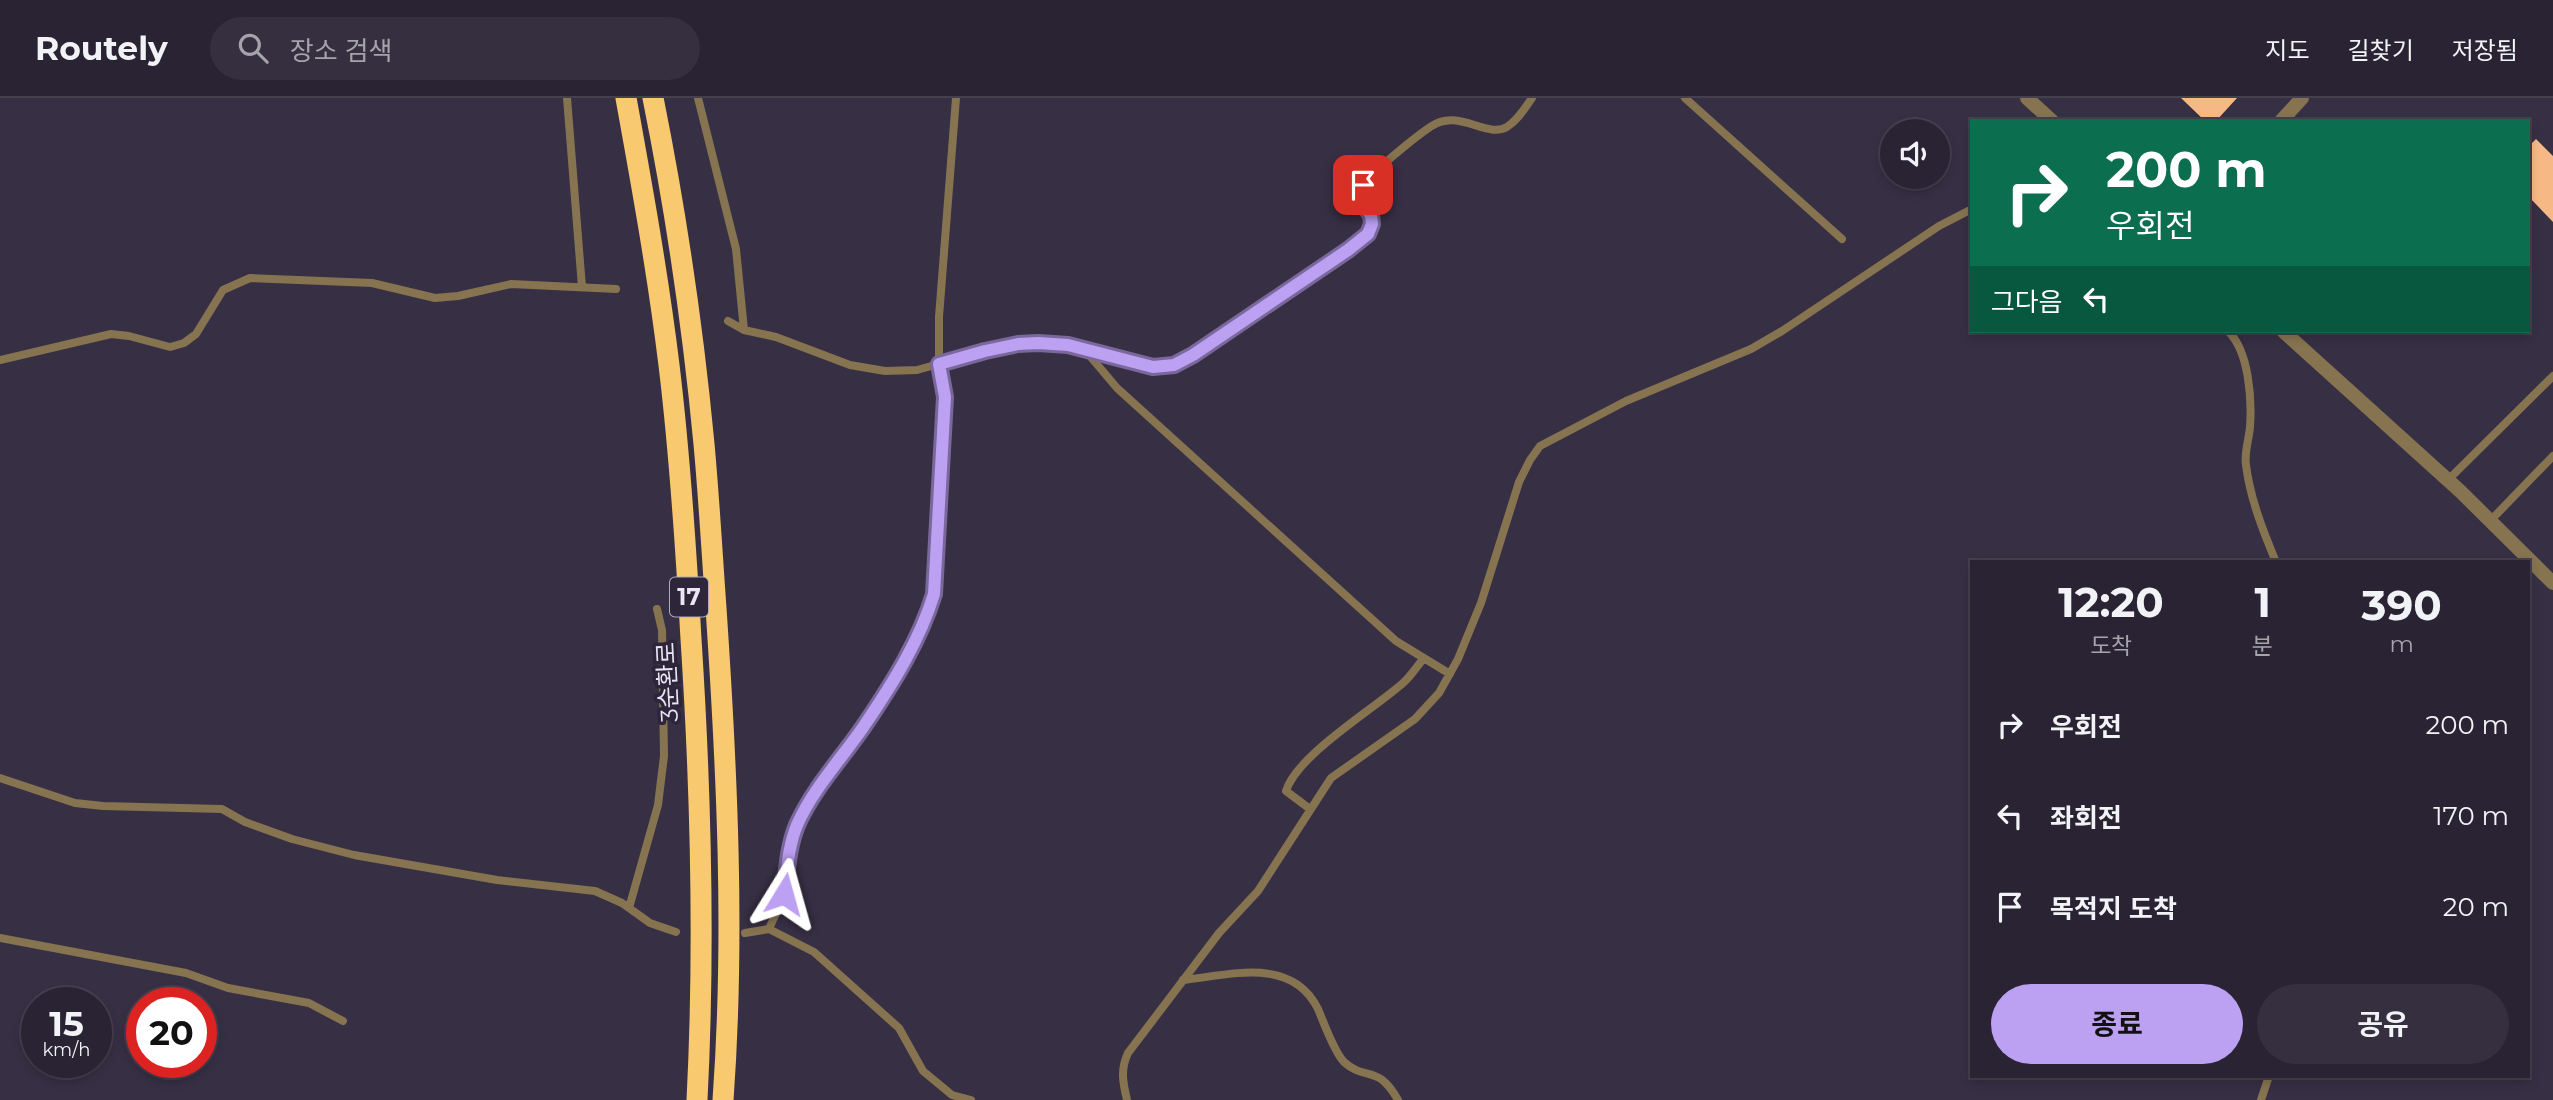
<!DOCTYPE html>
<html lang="ko">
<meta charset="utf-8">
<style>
:root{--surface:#292333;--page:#352f3f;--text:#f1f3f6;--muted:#a5a4ac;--line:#45404e;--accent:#bca0f2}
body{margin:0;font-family:Montserrat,"Noto Sans KR",sans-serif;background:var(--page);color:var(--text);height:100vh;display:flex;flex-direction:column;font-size:26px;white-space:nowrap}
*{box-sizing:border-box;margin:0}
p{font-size:23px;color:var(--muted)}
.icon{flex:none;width:38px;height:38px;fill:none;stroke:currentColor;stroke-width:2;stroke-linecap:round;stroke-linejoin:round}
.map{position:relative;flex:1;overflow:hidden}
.sheet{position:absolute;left:1970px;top:462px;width:560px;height:518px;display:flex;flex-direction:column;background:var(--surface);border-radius:0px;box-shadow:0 4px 10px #0003,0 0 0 2px var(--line)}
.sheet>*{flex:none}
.guide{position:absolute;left:1970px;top:21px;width:560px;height:214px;border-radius:0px;box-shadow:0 4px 10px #0003,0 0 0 2px var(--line);background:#0b6e4f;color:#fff;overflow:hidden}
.tools{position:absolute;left:1880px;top:21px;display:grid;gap:14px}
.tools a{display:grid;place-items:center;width:70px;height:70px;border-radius:50%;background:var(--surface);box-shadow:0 4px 10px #0003,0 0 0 2px var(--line);font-size:35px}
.speed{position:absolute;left:21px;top:889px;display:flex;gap:14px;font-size:35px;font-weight:700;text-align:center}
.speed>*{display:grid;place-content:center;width:91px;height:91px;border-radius:50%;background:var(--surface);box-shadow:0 4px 10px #0003,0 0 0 2px var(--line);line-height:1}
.speed small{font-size:18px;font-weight:400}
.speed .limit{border:10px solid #d22;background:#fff;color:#111}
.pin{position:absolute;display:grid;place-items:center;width:60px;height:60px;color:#fff;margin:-30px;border-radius:14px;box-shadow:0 4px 10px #0006}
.me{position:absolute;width:77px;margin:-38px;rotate:8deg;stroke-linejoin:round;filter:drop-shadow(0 0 5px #0008)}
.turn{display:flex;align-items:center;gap:24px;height:147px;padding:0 21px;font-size:32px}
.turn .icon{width:91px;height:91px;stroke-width:2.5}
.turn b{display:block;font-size:49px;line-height:60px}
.then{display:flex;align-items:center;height:66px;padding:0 21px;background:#0003;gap:14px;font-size:26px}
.eta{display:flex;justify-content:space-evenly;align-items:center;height:119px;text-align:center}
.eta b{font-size:42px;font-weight:700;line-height:49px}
.action{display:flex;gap:14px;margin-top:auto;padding:14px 21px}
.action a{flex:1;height:80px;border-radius:42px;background:var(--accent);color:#111;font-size:28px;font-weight:700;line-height:80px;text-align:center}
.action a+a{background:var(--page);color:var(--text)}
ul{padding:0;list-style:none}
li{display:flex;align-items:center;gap:21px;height:91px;padding:0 21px}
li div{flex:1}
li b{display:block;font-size:26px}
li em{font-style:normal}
header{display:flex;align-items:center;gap:42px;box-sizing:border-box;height:98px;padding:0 35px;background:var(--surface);border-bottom:2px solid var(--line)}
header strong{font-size:33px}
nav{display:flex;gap:38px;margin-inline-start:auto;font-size:24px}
.search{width:490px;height:63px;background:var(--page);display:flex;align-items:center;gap:18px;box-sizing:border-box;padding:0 24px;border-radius:38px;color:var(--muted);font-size:26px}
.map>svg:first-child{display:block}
</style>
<header>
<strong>Routely</strong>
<div class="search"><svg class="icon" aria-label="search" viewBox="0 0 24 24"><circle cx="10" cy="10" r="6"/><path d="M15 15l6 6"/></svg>장소 검색</div>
<nav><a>지도</a><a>길찾기</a><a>저장됨</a></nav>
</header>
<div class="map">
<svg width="2553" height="1002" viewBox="0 0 2553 1002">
<rect width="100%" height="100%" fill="#372f44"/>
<path fill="#f6b986" d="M2181,0H2237L2216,23H2205Z
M2536,41L2553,58V124L2529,99V48Z"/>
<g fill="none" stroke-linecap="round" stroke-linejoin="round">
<path stroke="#867350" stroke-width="8" d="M567,0L582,189
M698,0L736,151L744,232L776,239L850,267L885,273L917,272L985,253L1018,246L1038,245L1068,247L1153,269L1174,267L1193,257L1348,152C1398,112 1351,118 1362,90C1367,77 1417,38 1430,29C1459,9 1485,41 1507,29C1518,22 1525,10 1532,0
M1685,0L1842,141
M728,223L744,232
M2228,233C2249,253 2252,301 2250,329C2249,341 2244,355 2246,367C2250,400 2263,433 2276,464
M1084,251L1117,290L1396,543L1450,576
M0,262L111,236L129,238L170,249L184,245L196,236L223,192L250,180L372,185L435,200L458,198L511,186L616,191
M2448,382L2553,278
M2490,423L2553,358
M0,680L75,705L103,708L222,711L245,724L292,741L354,757L497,782L595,793L622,805L650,825L676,834
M1310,711L1286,693C1297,657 1374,611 1403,585C1411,578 1417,568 1424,560
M629,810L658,707L664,658L662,532L657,511
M769,831C774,819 780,808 784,796C790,773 788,749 797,727C814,689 844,658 866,624C893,585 920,542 935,496L945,299L939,266V219L956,0
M745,835L769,831L814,854L899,930L923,973L952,997L971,1002
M0,840L186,875L228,890L309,905L343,923
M1183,882C1230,877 1292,858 1318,911C1324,925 1334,954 1344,964C1366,984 1377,965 1398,1002
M1127,1002C1123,985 1120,972 1128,955L1219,835L1258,793L1331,680L1415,621L1439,595L1458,561L1481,505L1519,384L1530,362L1540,348L1626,303L1751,251L1782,233L1939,128L1972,111
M2261,1002L2269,978"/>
<path stroke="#867350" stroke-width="14" d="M2027,0L2052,23
M2281,23L2302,0
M2283,233L2460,393L2553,485"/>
<path stroke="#f8c96e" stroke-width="21" d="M626,0C642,88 658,177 669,267C680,358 686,450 691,541C701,695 705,848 697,1002
M653,0C676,114 693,230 704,346C709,400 712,455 716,510C727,673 735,838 723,1002"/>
</g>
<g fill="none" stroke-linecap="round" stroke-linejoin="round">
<g stroke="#7a689d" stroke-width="18">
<path id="route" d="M784,796C787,773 788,749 797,727C814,689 844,658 866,625C893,585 920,542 934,496L945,299L939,266L985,253L1018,246L1038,245L1068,247L1153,269L1174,267L1193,257L1348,152L1368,136L1372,126L1371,117L1363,107L1360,99L1363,87"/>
</g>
<use href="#route" stroke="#bca0f2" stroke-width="12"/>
</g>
<g text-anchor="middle" stroke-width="7" stroke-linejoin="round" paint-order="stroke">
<rect fill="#2d253a" stroke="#b1abbc" stroke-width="2" x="670" y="479.5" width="38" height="39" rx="5"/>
<g font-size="23" font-weight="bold" fill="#eae5f3">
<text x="689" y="507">17</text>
</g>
<g font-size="24" fill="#eae5f3" stroke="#2d253a">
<text transform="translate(668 584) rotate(-93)" y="8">3순환로</text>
</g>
</g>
</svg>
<div class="tools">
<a><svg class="icon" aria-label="sound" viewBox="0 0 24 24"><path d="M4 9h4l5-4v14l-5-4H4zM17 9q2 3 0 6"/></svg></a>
</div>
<div class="speed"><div>15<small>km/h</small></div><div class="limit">20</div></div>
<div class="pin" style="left:1363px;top:87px;background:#d93025"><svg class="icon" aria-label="arrive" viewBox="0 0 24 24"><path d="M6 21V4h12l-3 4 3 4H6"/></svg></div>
<svg class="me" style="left:784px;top:796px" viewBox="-20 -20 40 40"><path d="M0-17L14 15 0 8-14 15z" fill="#bca0f2" stroke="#fff" stroke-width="4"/></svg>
<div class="guide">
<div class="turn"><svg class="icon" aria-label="right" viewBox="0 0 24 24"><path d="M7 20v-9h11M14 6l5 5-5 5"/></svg><div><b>200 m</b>우회전</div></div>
<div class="then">그다음<svg class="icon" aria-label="left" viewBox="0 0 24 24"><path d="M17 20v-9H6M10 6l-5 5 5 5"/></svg></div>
</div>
<section class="sheet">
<div class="eta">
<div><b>12:20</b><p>도착</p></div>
<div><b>1</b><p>분</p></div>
<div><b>390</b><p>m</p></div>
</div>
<ul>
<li><svg class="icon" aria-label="right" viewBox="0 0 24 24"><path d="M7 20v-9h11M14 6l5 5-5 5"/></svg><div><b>우회전</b></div><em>200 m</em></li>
<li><svg class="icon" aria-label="left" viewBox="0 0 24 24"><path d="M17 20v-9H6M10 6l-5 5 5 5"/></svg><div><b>좌회전</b></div><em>170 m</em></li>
<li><svg class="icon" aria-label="arrive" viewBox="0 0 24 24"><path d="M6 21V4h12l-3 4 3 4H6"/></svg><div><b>목적지 도착</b></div><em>20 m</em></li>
</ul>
<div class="action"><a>종료</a><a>공유</a></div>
</section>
</div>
